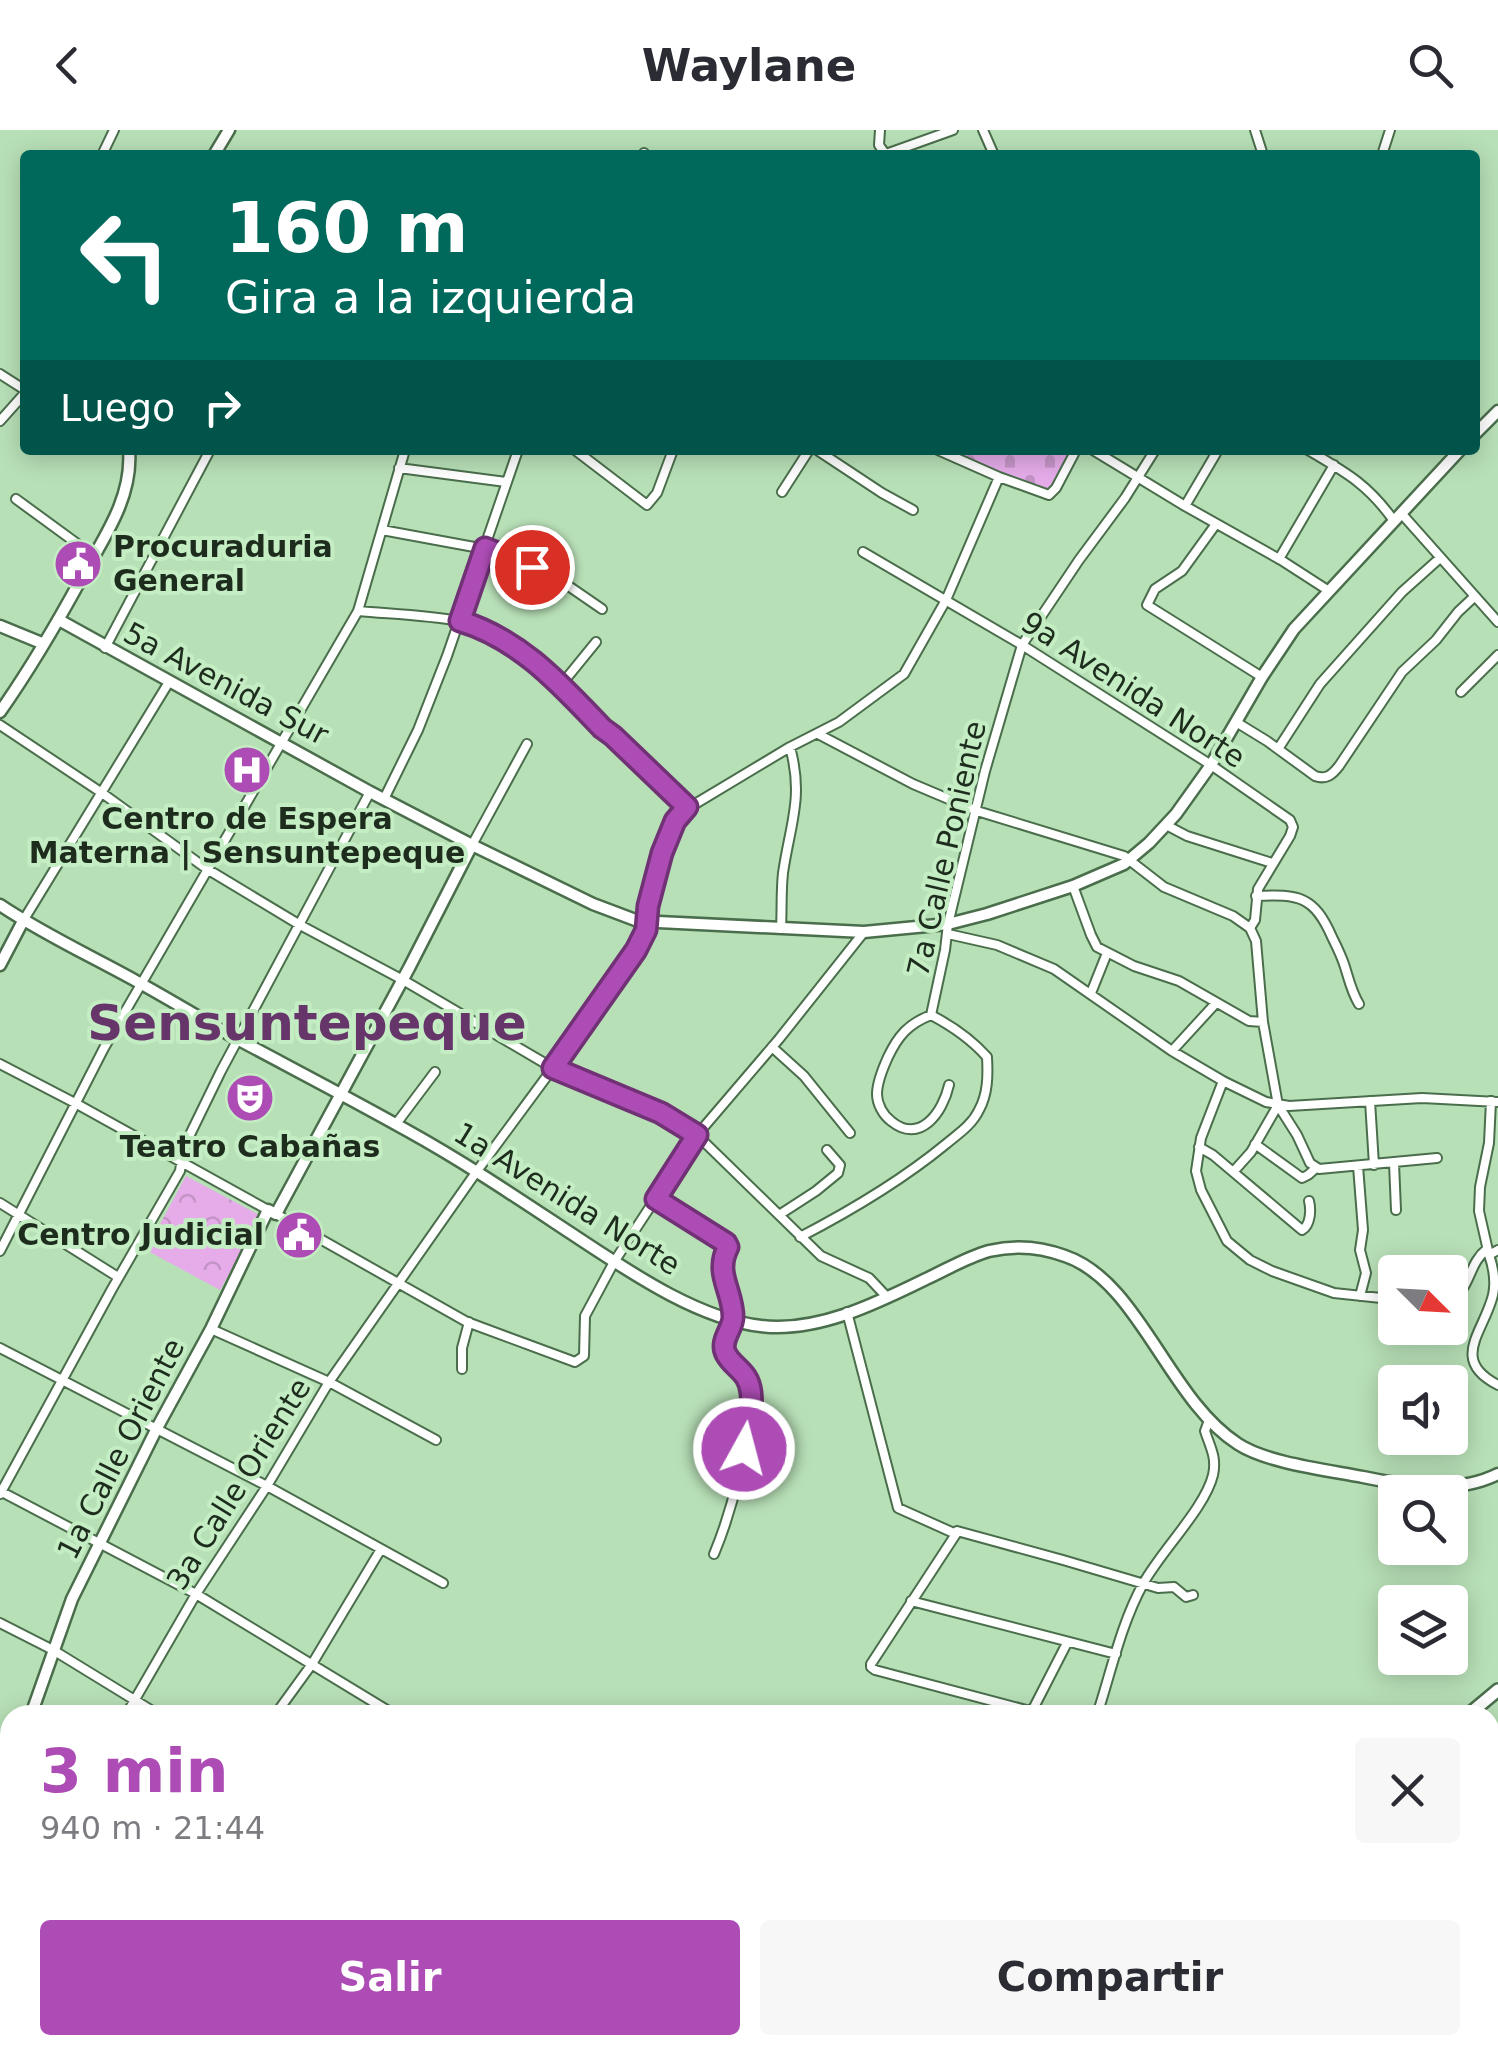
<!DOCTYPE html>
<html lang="es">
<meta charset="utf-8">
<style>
:root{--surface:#fff;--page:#f7f7f7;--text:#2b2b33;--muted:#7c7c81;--accent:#ac4cb4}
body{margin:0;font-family:"DejaVu Sans",sans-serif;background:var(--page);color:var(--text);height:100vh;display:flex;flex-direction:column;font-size:38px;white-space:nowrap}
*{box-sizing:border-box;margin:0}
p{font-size:32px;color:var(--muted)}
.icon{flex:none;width:55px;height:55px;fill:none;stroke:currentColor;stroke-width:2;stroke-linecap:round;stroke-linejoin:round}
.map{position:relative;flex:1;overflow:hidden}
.panel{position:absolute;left:0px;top:1575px;width:1500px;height:350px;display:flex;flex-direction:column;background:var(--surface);border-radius:30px 30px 0 0;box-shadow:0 5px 25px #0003}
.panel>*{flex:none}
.top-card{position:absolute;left:20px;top:20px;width:1460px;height:305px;border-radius:10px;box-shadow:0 5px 25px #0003;background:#00695c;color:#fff;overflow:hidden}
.needle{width:65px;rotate:114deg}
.controls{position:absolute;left:1378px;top:1125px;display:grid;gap:20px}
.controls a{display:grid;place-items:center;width:90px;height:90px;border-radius:10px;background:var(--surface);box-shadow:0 5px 25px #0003;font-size:50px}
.pin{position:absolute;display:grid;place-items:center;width:85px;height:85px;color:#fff;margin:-42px;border:5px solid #fff;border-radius:50%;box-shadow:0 2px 10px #0007}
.me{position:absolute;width:110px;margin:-55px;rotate:7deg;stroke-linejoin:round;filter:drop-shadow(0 0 8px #0008)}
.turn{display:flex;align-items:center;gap:35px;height:210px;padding:0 40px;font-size:45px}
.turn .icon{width:130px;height:130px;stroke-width:2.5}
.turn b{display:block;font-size:70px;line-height:85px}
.then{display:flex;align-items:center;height:95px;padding:0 40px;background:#0003;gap:20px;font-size:38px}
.round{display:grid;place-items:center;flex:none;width:105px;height:105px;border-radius:10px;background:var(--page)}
.overview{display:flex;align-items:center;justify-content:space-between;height:170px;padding:0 40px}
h1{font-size:60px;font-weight:700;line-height:75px;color:var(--accent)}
.action{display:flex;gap:20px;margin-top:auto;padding:20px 40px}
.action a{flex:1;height:115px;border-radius:10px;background:var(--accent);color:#fff;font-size:40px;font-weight:700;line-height:115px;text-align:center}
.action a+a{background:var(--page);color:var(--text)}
header{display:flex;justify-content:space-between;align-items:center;height:130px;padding:0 40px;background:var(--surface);font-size:45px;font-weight:700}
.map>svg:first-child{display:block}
</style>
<header><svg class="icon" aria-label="back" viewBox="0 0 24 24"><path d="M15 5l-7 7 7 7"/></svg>Waylane<svg class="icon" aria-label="search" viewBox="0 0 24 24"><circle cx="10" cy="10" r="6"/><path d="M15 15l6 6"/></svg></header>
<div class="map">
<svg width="1498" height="1925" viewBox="0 0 1498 1925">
<defs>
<pattern id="forest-crowns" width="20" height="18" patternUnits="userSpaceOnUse" patternTransform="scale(2.5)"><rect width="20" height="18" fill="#e5ace9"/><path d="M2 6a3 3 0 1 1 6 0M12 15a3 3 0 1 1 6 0" fill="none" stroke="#c494c7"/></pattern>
<pattern id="cemetery-stones" width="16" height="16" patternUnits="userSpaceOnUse" patternTransform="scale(2.5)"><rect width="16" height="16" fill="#e5ace9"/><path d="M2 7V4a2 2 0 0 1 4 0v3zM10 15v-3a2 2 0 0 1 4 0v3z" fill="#c494c7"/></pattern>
</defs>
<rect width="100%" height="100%" fill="#b8e0b7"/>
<path fill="url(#forest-crowns)" d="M186,1046L261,1086L220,1160L146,1120Z"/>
<path fill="url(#cemetery-stones)" d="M941,320H1076L1049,365Z"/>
<path fill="#e5ace9" d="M0,1821L10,1823V1904L0,1901Z"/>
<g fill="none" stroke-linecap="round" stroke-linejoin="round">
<path stroke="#7fa0e5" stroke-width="2.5" d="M758,1585L760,1576
M877,1915L883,1925
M1416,1925L1418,1915"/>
<g stroke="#4a6e4b" stroke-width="12">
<path id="street" d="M880,0L879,15L886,25
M983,0L994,25
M1255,0L1263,25
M886,24L953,0
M102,25L114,0
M644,25V23
M1382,25L1390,0
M0,244L25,260
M0,291L25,263
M575,320L647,375L657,363L673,320
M817,320L882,363L913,380
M938,320L999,347L1049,365L1056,358L1076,320
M1093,320L1185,376L1281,430L1329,461
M1308,320C1345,342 1368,354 1394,391
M399,338L506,352
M782,362L809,320
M16,369L94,426
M1185,376L1218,320
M1401,383L1498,492
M1216,394L1182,441L1155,459L1147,475L1262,547
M382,400L485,419L554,446L602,479
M863,422L1022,515L1211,635L1290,690L1293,697L1290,706L1258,759L1255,790L1250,798L1256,811L1263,892L1278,975L1297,1005L1310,1033L1319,1039L1437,1028
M1279,429L1334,335
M358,481C391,484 426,485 459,491C516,502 564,558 602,598L613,606L687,677
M105,518L210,320
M561,555L596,512
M1461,562L1498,525
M1236,592L1267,611L1315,646C1326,650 1332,645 1339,636L1402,542L1436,510L1458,482L1474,467
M0,595L102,663L207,739L300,795L403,850L553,938L661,983L697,1005L821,1126L869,1148L887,1167
M818,604L913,654L977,681L1124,726L1164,757L1233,786L1250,798
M1278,619L1320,554L1402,462L1440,428
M384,669L418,600L447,526L518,320
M1166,695L1187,706L1272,733
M472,715L527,614
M1073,756L1091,805L1097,817L1134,836L1179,851L1249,891L1263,892
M1256,766C1299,764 1314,766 1332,807C1337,817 1342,827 1345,837C1349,850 1352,863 1359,874
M23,791L169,552
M781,799C782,780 781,761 783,743C790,694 804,668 790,617
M948,804L997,815L1054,839L1172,921L1223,951L1266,972L1289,976L1422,968L1498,972
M1091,863L1107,823
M931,885C908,894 898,906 888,927C883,938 877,952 877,964C877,974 883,985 891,991C920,1015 943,982 949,955
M772,917L804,946L850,1003
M1172,921L1216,873
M0,934L75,973L268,1080
M1223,951L1201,1008L1196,1041L1201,1060L1227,1111L1250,1130L1272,1141L1334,1163L1381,1168L1395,1173
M1370,971L1374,1035
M396,994L435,942
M1255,1014L1302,1048L1308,1045L1316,1038
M1199,1017L1213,1025L1302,1100C1311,1095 1311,1079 1309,1071
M1394,1033L1396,1080
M1358,1036L1363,1100L1360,1120L1366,1143L1360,1166
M1234,1041L1251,1022L1278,975
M655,1069L726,1113L728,1117C713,1146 736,1161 734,1189C732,1200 725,1209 724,1221C733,1235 746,1242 750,1260C752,1270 749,1281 748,1292C742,1337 732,1381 714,1424
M0,1073L118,1147
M276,1084L467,1192L575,1232L584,1226L585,1186L614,1132L697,1005L779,909L864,802
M779,1085L816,1061L838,1043L840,1035L827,1020
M800,1107C852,1080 901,1051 946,1014C958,1004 972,995 979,980C988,964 988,945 987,927C971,909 952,896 931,885L945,820L948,794L985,641L1022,515L1079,430L1125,368L1155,320
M1498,1120L1489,1125C1494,1139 1496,1151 1493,1165C1484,1202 1449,1230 1498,1255
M0,1121L104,918L358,481L405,320
M1489,1125L1479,1081L1480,1057L1489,1013L1491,971
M1450,1172C1472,1156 1468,1134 1487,1119
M847,1182L898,1378L956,1404L957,1401L1063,1430L1158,1458L1174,1457L1186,1467L1193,1465
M211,1199L329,1252L436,1310
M0,1218L267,1356L443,1453
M462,1239V1218L469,1192
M0,1361L196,1464L395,1585
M0,1364L112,1159L180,1041L183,1019L221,941L370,662
M956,1404L871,1534V1537L875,1540L1045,1585
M911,1471L1116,1524
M0,1493L53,1520L159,1585
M126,1585L196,1464L267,1356L329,1252L477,1041L595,881L637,820L646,800L648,776L654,750L671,699L680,683L790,617L839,592L904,544L946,470L999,347
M275,1585L312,1534L381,1419
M1030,1585L1067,1513
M1097,1585C1111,1542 1121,1494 1143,1454C1161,1421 1205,1378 1213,1345C1217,1327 1210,1317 1205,1301L1209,1290
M0,1623L10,1627
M0,1816L10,1818
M0,1913L32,1925
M338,1915L350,1925
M76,1925L78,1915
M169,1925L171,1915
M1015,1925L1017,1915"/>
</g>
<g stroke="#4a6e4b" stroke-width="15">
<path id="secondary" d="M214,25L229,0
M1475,304L1498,281
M59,490L370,662L472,715L593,774L638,791L864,802L948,794L987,784L1073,756L1124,734L1149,713L1176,684L1211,635L1262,547L1294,499L1460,320
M0,496L44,514
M0,582C30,539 56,495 81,449C103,409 133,368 129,320
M0,775C43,804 91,826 136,851C171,870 206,892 241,911C297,941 353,970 408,1001C464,1032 516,1067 569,1102C624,1138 696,1189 761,1196C817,1203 877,1173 926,1149C946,1140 967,1127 989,1121C1014,1115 1041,1117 1065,1126C1139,1151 1168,1269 1238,1314C1267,1333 1327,1340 1363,1347C1407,1356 1456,1365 1498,1344
M0,835L23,791
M31,1585L72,1469L157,1298L211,1199L268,1080L276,1084L409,838L472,715
M0,1679L10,1648"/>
</g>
<g stroke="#4a6e4b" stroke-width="16">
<path id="primary" d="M1468,1585L1498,1560
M1348,1925L1351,1915"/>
</g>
<use href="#street" stroke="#fff" stroke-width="8"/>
<use href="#secondary" stroke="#fff" stroke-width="10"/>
<use href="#primary" stroke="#fff" stroke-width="11"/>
</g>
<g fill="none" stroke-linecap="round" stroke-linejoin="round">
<g stroke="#703175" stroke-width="25">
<path id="route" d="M532,437L485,418L460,491C520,509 560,554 602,598L613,606L687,677L675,691L662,723L648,776L646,800L636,820L553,938L661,983L697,1005L656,1069L726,1113L728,1117C714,1144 733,1160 733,1187C733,1199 719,1211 726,1224C733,1238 749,1241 751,1263C753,1281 747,1302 744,1319"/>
</g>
<use href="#route" stroke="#ac4cb4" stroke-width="18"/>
</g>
<defs>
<g id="civic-disc" transform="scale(2.5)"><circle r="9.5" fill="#ac4cb4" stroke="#c4edc4"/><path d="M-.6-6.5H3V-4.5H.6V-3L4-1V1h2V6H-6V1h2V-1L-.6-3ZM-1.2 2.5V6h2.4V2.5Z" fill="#fff"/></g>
<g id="hospital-disc" transform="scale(2.5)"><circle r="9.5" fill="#ac4cb4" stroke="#c4edc4"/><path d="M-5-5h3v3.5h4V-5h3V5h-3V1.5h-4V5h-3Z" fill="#fff"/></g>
<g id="theatre-disc" transform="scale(2.5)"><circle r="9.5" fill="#ac4cb4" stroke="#c4edc4"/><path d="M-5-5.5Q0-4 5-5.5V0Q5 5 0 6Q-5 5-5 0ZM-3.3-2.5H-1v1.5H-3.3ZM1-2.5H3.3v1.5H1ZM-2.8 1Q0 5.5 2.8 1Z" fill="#fff"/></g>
</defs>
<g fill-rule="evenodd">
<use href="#civic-disc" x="78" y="434"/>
<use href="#hospital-disc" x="247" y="640"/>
<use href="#theatre-disc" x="250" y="968"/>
<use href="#civic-disc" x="299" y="1105"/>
</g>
<g text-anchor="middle" stroke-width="8" stroke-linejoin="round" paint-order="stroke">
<g font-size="30" font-weight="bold" fill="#1d2c1d" stroke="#c4edc4">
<text x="113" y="427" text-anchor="start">Procuraduria<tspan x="113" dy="34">General</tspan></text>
<text x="247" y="699">Centro de Espera<tspan x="247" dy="34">Materna | Sensuntepeque</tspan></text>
<text x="250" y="1027">Teatro Cabañas</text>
<text x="264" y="1115" text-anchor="end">Centro Judicial</text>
</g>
<g font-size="30" fill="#1d2c1d" stroke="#c4edc4">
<text transform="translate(226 554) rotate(28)" y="10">5a Avenida Sur</text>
<text transform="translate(1133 560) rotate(33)" y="10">9a Avenida Norte</text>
<text transform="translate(947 719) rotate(-77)" y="10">7a Calle Poniente</text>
<text transform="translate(567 1069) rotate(32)" y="10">1a Avenida Norte</text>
<text transform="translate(121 1319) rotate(-63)" y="10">1a Calle Oriente</text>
<text transform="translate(239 1354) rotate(-58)" y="10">3a Calle Oriente</text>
</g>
<g font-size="50" font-weight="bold" fill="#66366a" stroke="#c4edc4">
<text x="307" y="910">Sensuntepeque</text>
</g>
</g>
</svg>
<div class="controls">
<a><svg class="needle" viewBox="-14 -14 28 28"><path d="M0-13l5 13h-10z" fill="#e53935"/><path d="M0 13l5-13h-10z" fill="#7c7c81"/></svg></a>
<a><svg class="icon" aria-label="sound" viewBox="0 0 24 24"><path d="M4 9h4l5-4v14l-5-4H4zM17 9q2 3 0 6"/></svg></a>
<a><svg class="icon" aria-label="search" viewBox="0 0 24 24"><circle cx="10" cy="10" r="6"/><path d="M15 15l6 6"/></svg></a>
<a><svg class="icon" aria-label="layers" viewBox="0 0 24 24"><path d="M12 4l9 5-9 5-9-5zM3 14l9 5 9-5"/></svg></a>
</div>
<div class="pin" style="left:532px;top:437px;background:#d93025"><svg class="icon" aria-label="arrive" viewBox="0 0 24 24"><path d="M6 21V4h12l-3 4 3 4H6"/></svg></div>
<svg class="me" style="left:744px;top:1319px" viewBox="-20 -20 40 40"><circle r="17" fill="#ac4cb4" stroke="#fff" stroke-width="3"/><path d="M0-11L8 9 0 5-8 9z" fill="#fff"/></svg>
<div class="top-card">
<div class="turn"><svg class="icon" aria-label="left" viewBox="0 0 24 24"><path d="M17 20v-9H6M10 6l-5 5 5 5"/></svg><div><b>160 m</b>Gira a la izquierda</div></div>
<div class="then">Luego<svg class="icon" aria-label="right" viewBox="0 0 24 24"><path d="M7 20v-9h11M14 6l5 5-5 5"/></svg></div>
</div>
<section class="panel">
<div class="overview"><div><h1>3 min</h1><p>940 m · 21:44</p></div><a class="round"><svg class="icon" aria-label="close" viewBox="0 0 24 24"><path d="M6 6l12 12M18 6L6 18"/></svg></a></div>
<div class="action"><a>Salir</a><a>Compartir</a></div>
</section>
</div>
